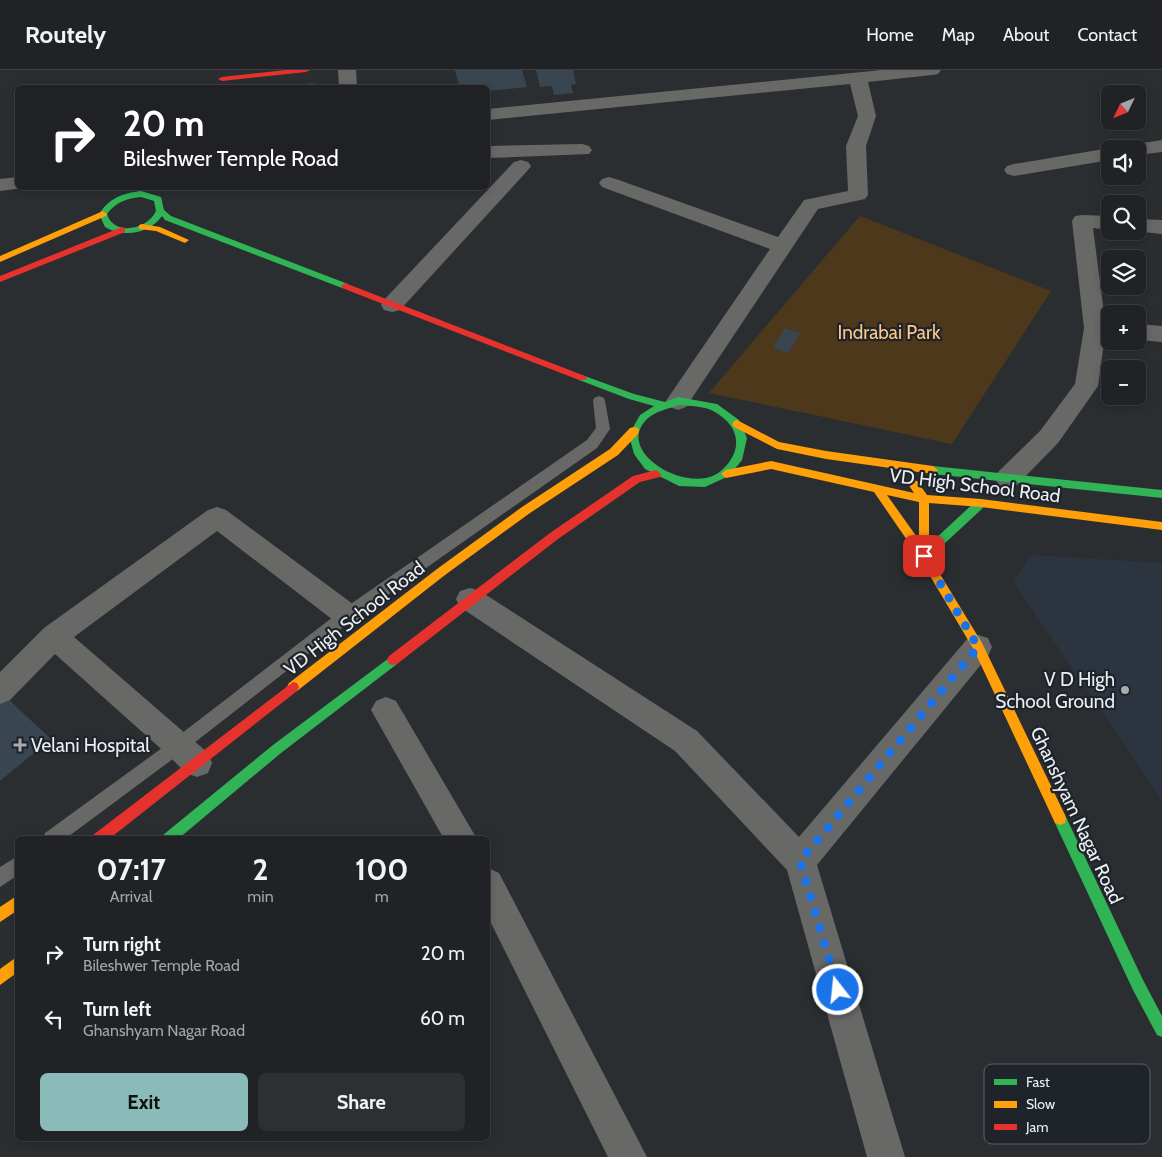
<!DOCTYPE html>
<meta charset="utf-8">
<style>
:root{--surface:#202225;--page:#2d2f32;--text:#f1f3f6;--muted:#a2a4a7;--line:#3d3f42;--accent:#8bbbb9}
body{margin:0;font-family:Cabin,sans-serif;background:var(--page);color:var(--text);height:100vh;display:flex;flex-direction:column;font-size:19px;white-space:nowrap}
*{box-sizing:border-box;margin:0}
p{font-size:16px;color:var(--muted)}
.icon{flex:none;width:28px;height:28px;fill:none;stroke:currentColor;stroke-width:2;stroke-linecap:round;stroke-linejoin:round}
.map{position:relative;flex:1;overflow:hidden}
.side{position:absolute;left:15px;top:766px;width:475px;height:305px;display:flex;flex-direction:column;background:var(--surface);border-radius:8px;box-shadow:0 2px 8px #0003,0 0 0 1px var(--line)}
.side>*{flex:none}
.hud{position:absolute;left:15px;top:15px;width:475px;height:105px;border-radius:8px;box-shadow:0 2px 8px #0003,0 0 0 1px var(--line);background:#202124;color:#fff;overflow:hidden}
.needle{width:32px;rotate:227deg}
.controls{position:absolute;left:1101px;top:15px;display:grid;gap:10px}
.controls a{display:grid;place-items:center;width:45px;height:45px;border-radius:8px;background:var(--surface);box-shadow:0 2px 8px #0003,0 0 0 1px var(--line);font-size:25px}
.pin{position:absolute;display:grid;place-items:center;width:42px;height:42px;color:#fff;margin:-21px;border-radius:10px;box-shadow:0 2px 8px #0006}
.me{position:absolute;width:55px;margin:-28px;rotate:344deg;stroke-linejoin:round;filter:drop-shadow(0 0 4px #0008)}
.turn{display:flex;align-items:center;gap:18px;height:105px;padding:0 25px;font-size:22px}
.turn .icon{width:65px;height:65px;stroke-width:2.5}
.turn b{display:block;font-size:35px;line-height:42px}
.eta{display:flex;justify-content:space-evenly;align-items:center;height:85px;text-align:center}
.eta b{font-size:30px;font-weight:800;line-height:35px}
.action{display:flex;gap:10px;margin-top:auto;padding:10px 25px}
.action a{flex:1;height:58px;border-radius:8px;background:var(--accent);color:#111;font-size:20px;font-weight:800;line-height:58px;text-align:center}
.action a+a{background:var(--page);color:var(--text)}
ul{padding:0;list-style:none}
li{display:flex;align-items:center;gap:15px;height:65px;padding:0 25px}
li div{flex:1}
li b{display:block;font-size:19px}
li em{font-style:normal}
header{display:flex;align-items:center;gap:30px;box-sizing:border-box;height:70px;padding:0 25px;background:var(--surface);border-bottom:1px solid var(--line)}
header strong{font-size:24px}
nav{display:flex;gap:28px;margin-inline-start:auto;font-size:18px}
.map>svg:first-child{display:block}
</style>
<header>
<strong>Routely</strong>
<nav><a>Home</a><a>Map</a><a>About</a><a>Contact</a></nav>
</header>
<div class="map">
<svg width="1162" height="1087" viewBox="0 0 1162 1087">
<rect width="100%" height="100%" fill="#2b2e31"/>
<path fill="#2c353f" d="M1031,485L1162,493V730L1013,511Z"/>
<path fill="#4e381c" d="M860,146L1051,221L952,374L709,323Z"/>
<path fill="#394550" d="M455,0H522L527,17L488,21V18H460Z
M536,0H573L576,14L571,15L573,23L554,25L552,16L540,17Z
M314,13V18H284V16Z
M785,258L800,263L788,283L773,278Z
M7,628L51,669L0,711V634Z"/>
<g fill="none" stroke-linecap="round" stroke-linejoin="round">
<path fill="#686867" fill-rule="evenodd" d="M599,326L604,328L605,331L610,359L597,378L352,550L185,680L65,769H43L45,763L173,670L342,540L587,370L596,358L593,331L594,328Z
M18,786V805L0,817V797Z"/>
<path fill="#686867" fill-rule="evenodd" d="M338,0H356L357,18H339Z
M882,0H941L938,4L932,5L868,12L876,46L866,76L868,125L865,129L818,139L686,337L678,340L670,337L666,331L670,325L770,179L602,117L599,113L602,109L609,107L616,109L778,167L804,130L848,121L846,76L858,46L850,14L488,50V39Z
M1162,70V82L1138,85V79H1129L1131,75Z
M582,74L589,76L592,80L589,84L488,88V76Z
M1110,78L1112,79H1110V90L1014,106L1007,104L1004,100L1007,96L1014,94Z
M521,90L528,92L531,96L528,100L400,240L392,242L384,240L381,235L384,230L514,92Z
M18,107V118H24L0,121V109Z
M1082,145L1110,146V160L1093,158L1106,258L1098,316L1058,373L1017,415L1008,418L999,415L995,408L999,401L1040,361L1075,314L1084,258L1072,151L1075,146Z
M1138,149L1162,150V164L1133,161H1138Z
M1138,254L1162,256V272L1138,270Z
M217,437L226,440L357,537L361,545L357,553L347,557L337,553L217,461L74,567L208,683L212,693L208,703L197,707L186,703L168,685L55,584L10,630L0,634V602L44,558L208,440Z
M470,518L480,521L697,661L799,767L968,568L978,565L988,568L992,577L988,586L817,795L905,1087H867L787,800L675,681L460,537L456,529L460,521Z
M386,627L396,631L477,769H444L371,640L376,631Z
M488,798L499,803L647,1087H608L488,847Z"/>
<path fill="#30b455" fill-rule="evenodd" d="M141,121L161,127L164,140L171,146L348,214L349,216L348,218H342L165,150L162,146C149,164 123,168 105,157L99,144C109,128 123,123 141,121ZM141,127L154,131L156,141C148,159 114,167 107,144C116,132 127,128 141,127Z
M582,305L634,324L665,332L678,327L717,334L739,350L747,368L742,390L729,406L705,417L679,416L645,399L634,384L630,369L631,361L640,345L654,336L629,329L579,310L577,308ZM679,335C689,336 704,336 713,341C738,354 745,378 723,399C694,429 612,383 647,349C656,341 668,339 679,335Z
M933,396L1162,420V428L933,404L928,400Z
M981,429L986,433L985,436L928,489H920L919,486L920,483L977,430Z
M393,585L397,586L399,590L397,594L281,683L178,769H162L163,765L273,675Z
M1060,743L1065,745L1143,910L1162,946V967L1157,965L1133,920L1055,753L1054,749L1055,745Z"/>
<path fill="#ff9f0a" fill-rule="evenodd" d="M103,141L107,144L106,146L0,192V186Z
M142,154L160,157L189,170L185,173L156,161L139,159V155Z
M737,350L779,372L826,381L933,396L938,400L933,404L826,389L777,379L734,357L732,354L734,351Z
M634,357L638,358L639,361L638,364L618,385L530,443L445,505L297,621L293,622L289,621L287,617L289,613L437,499L522,437L610,379L630,358Z
M771,391L914,423L908,414L913,410L917,411L927,425L981,429L1162,452V460L981,437L929,433V486L982,573L1065,745L1066,749L1065,753L1060,755L1055,753L974,580L920,489L874,422L771,399L726,408L721,404L726,400ZM887,425L919,432V470Z
M18,825V840L0,852V837Z
M18,886V902L0,915V899Z"/>
<path fill="#e5322d" fill-rule="evenodd" d="M286,0H310L306,2L222,11L218,9L222,7Z
M122,157L125,158V162L0,212V206Z
M345,213L585,306L587,308L585,310H579L342,218L341,216Z
M656,400L661,404L660,407L640,412L558,469L397,594L393,595L389,594L387,590L389,586L550,463L633,406Z
M293,612L297,613L299,617L297,621L109,769H92L93,765Z"/>
</g>
<g fill="none" stroke-linecap="round" stroke-linejoin="round">
<path stroke="#1a73e8" stroke-width="9" stroke-dasharray="0 16.2" d="M838,920L800,791L978,577L924,486"/>
</g>
<g fill="#a8abb0" stroke="#1e242a" stroke-width="2">
<circle cx="1125" cy="620" r="5"/>
<path d="M17.5 667.5h5v5h5v5h-5v5h-5v-5h-5v-5h5z"/>
</g>
<g text-anchor="middle" stroke-width="4.5" stroke-linejoin="round" paint-order="stroke">
<g font-size="19" fill="#fec786" stroke="#1e242a">
<text x="889" y="269">Indrabai Park</text>
</g>
<g font-size="19" fill="#ebeff4" stroke="#1e242a">
<text transform="translate(975 415) rotate(7)" y="7">VD High School Road</text>
<text transform="translate(354 548) rotate(-38)" y="7">VD High School Road</text>
<text transform="translate(1077 745) rotate(65)" y="7">Ghanshyam Nagar Road</text>
</g>
<g font-size="19" fill="#ebeff4" stroke="#1e242a" text-anchor="end">
<text x="1115" y="616">V D High<tspan x="1115" dy="22">School Ground</tspan></text>
<text x="31" y="682" text-anchor="start">Velani Hospital</text>
</g>
</g>
<rect x="984" y="994" width="166" height="80" rx="8" fill="#1e242a" stroke="#5c6167" stroke-width="1"/>
<rect x="994" y="1009" width="23" height="6" fill="#30b455"/>
<rect x="994" y="1031" width="23" height="7" fill="#ff9f0a"/>
<rect x="994" y="1054" width="23" height="6" fill="#e5322d"/>
<g font-size="14" fill="#ebeff4">
<text x="1026" y="1017">Fast</text>
<text x="1026" y="1039">Slow</text>
<text x="1026" y="1062">Jam</text>
</g>
</svg>
<div class="controls">
<a><svg class="needle" viewBox="-14 -14 28 28"><path d="M0-13l5 13h-10z" fill="#e53935"/><path d="M0 13l5-13h-10z" fill="#a2a4a7"/></svg></a>
<a><svg class="icon" aria-label="sound" viewBox="0 0 24 24"><path d="M4 9h4l5-4v14l-5-4H4zM17 9q2 3 0 6"/></svg></a>
<a><svg class="icon" aria-label="search" viewBox="0 0 24 24"><circle cx="10" cy="10" r="6"/><path d="M15 15l6 6"/></svg></a>
<a><svg class="icon" aria-label="layers" viewBox="0 0 24 24"><path d="M12 4l9 5-9 5-9-5zM3 14l9 5 9-5"/></svg></a>
<a>+</a>
<a>−</a>
</div>
<div class="pin" style="left:924px;top:486px;background:#d93025"><svg class="icon" aria-label="arrive" viewBox="0 0 24 24"><path d="M6 21V4h12l-3 4 3 4H6"/></svg></div>
<svg class="me" style="left:838px;top:920px" viewBox="-20 -20 40 40"><circle r="17" fill="#1a73e8" stroke="#fff" stroke-width="3"/><path d="M0-11L8 9 0 5-8 9z" fill="#fff"/></svg>
<div class="hud">
<div class="turn"><svg class="icon" aria-label="right" viewBox="0 0 24 24"><path d="M7 20v-9h11M14 6l5 5-5 5"/></svg><div><b>20 m</b>Bileshwer Temple Road</div></div>
</div>
<section class="side">
<div class="eta">
<div><b>07:17</b><p>Arrival</p></div>
<div><b>2</b><p>min</p></div>
<div><b>100</b><p>m</p></div>
</div>
<ul>
<li><svg class="icon" aria-label="right" viewBox="0 0 24 24"><path d="M7 20v-9h11M14 6l5 5-5 5"/></svg><div><b>Turn right</b><p>Bileshwer Temple Road</p></div><em>20 m</em></li>
<li><svg class="icon" aria-label="left" viewBox="0 0 24 24"><path d="M17 20v-9H6M10 6l-5 5 5 5"/></svg><div><b>Turn left</b><p>Ghanshyam Nagar Road</p></div><em>60 m</em></li>
</ul>
<div class="action"><a>Exit</a><a>Share</a></div>
</section>
</div>
